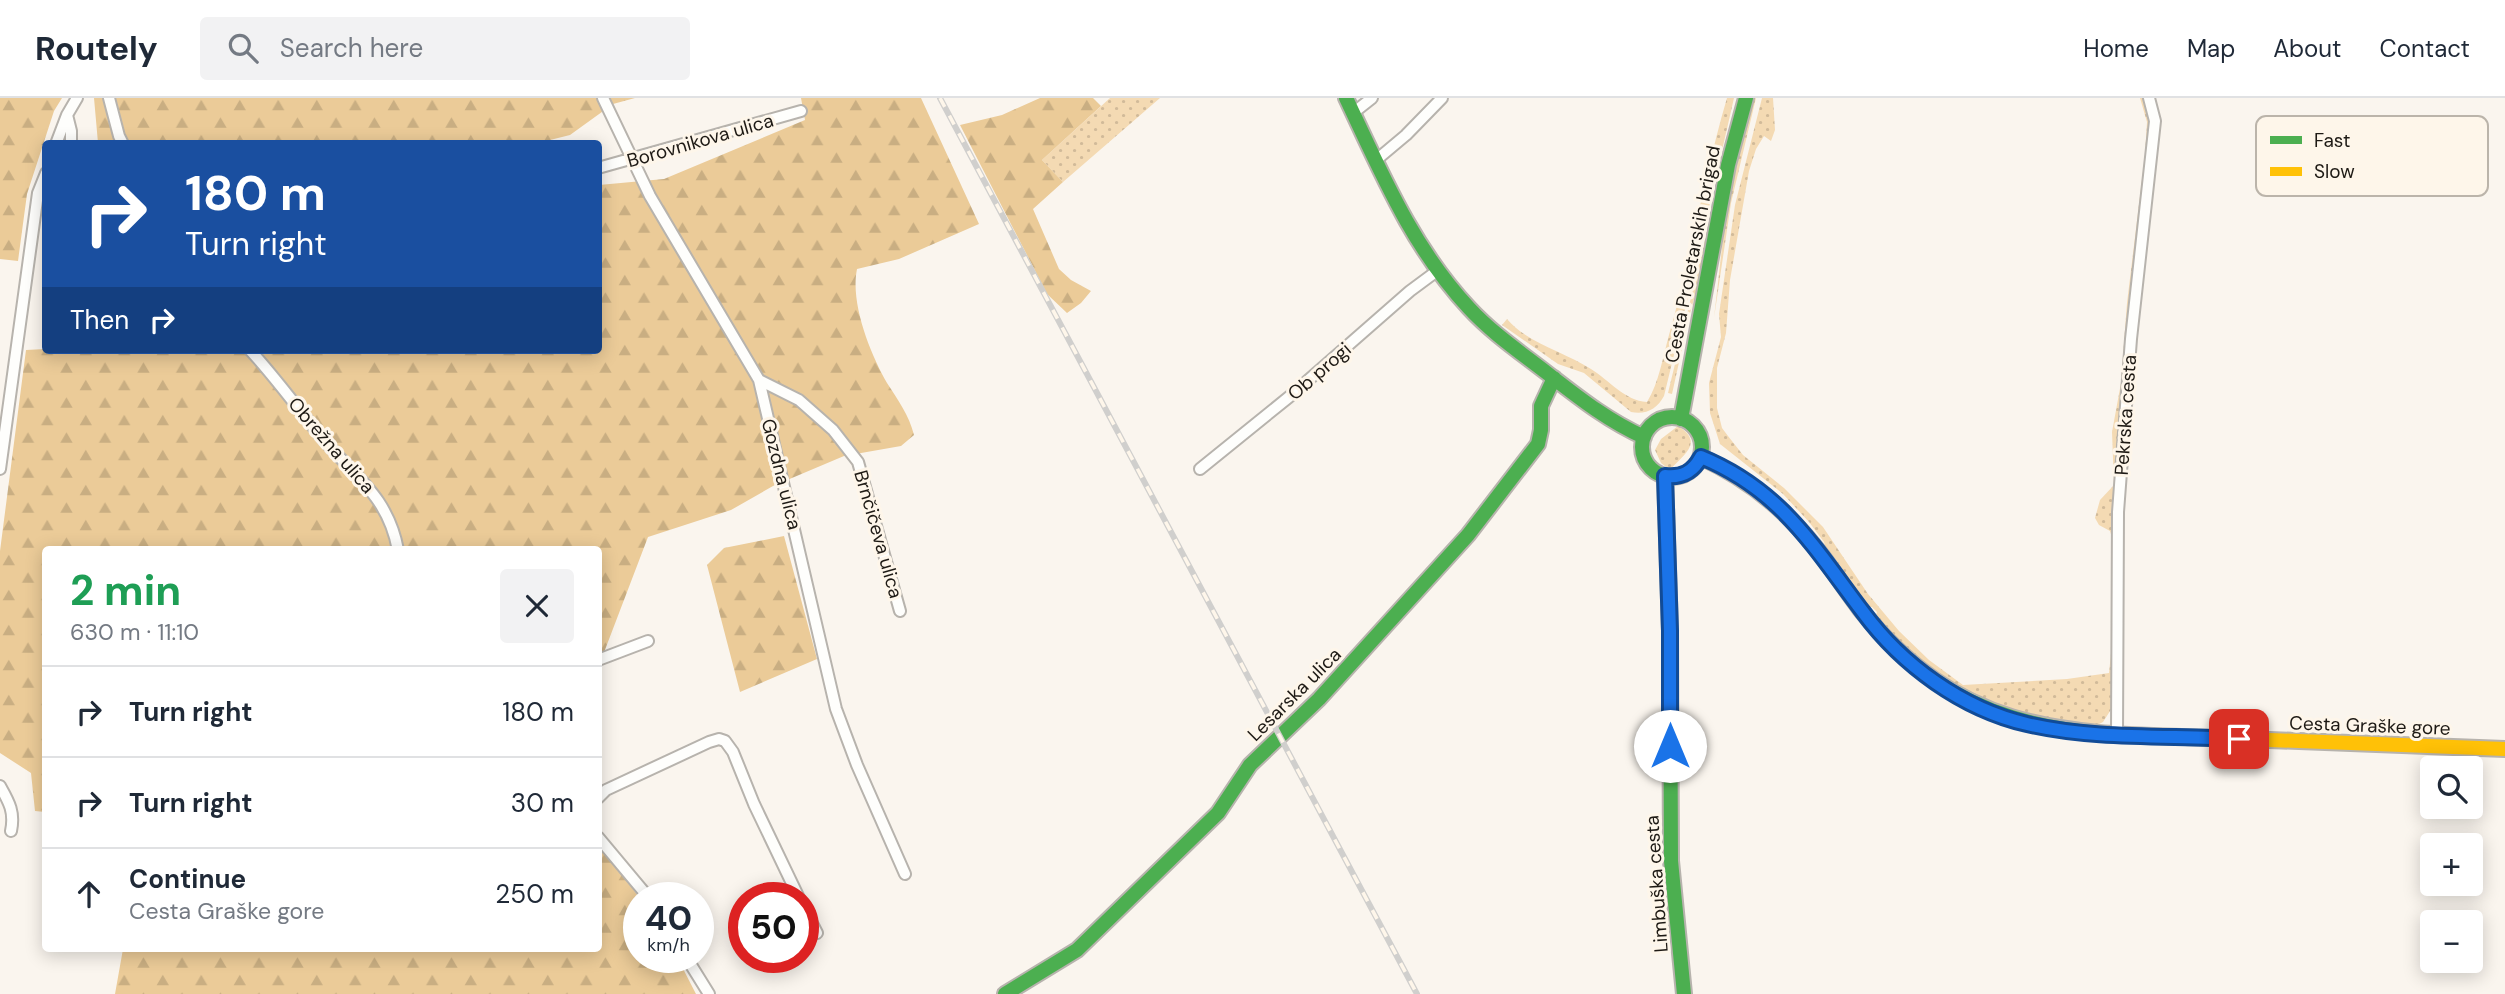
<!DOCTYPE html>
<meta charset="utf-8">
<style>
:root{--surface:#fff;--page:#f2f2f3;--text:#1f2937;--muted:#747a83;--line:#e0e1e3}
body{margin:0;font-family:"DM Sans",sans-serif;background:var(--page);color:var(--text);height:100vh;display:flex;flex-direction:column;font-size:26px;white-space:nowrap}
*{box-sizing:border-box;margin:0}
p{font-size:23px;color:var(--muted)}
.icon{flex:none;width:38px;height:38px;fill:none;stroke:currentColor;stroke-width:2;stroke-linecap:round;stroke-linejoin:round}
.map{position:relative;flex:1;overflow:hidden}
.side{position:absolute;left:42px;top:448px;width:560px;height:406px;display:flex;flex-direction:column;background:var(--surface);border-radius:7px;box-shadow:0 4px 18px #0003}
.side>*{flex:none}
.banner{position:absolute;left:42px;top:42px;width:560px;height:214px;border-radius:7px;box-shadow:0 4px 18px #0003;background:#1a4fa0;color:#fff;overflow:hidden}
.fabs{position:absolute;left:2420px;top:658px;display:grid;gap:14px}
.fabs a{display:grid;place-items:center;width:63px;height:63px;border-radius:7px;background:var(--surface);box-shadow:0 4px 18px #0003;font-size:35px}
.speed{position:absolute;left:623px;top:784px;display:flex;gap:14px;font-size:35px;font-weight:700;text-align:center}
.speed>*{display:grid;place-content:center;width:91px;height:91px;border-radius:50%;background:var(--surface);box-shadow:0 4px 18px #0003;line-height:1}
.speed small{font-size:18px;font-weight:400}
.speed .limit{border:10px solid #d22;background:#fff;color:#111}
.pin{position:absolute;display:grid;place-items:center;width:60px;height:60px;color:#fff;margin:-30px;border-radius:14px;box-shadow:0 4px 10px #0006}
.me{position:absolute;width:77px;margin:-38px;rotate:0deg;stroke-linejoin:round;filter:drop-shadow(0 0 5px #0008)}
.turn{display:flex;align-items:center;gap:24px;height:147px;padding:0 28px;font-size:32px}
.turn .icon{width:91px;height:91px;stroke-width:2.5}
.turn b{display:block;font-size:49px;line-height:60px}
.then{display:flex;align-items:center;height:66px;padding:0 28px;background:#0003;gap:14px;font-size:26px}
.round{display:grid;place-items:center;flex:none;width:74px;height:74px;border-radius:7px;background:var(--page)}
.overview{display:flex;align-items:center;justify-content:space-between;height:119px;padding:0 28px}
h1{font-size:42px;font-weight:700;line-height:52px;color:#1e9e55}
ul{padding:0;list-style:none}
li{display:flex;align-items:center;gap:21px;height:91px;padding:0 28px;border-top:2px solid var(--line)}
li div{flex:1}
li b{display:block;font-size:26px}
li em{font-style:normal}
header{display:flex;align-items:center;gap:42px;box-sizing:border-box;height:98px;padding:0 35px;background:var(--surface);border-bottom:2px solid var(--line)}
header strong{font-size:33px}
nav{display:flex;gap:38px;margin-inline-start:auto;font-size:24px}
.search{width:490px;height:63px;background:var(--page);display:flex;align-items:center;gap:18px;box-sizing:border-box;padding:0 24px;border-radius:7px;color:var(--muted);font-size:26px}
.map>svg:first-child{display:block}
</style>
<header>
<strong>Routely</strong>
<div class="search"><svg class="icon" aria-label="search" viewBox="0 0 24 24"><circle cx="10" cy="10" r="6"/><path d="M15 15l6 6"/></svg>Search here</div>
<nav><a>Home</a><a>Map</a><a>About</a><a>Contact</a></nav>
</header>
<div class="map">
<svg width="2505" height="896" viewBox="0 0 2505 896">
<defs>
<pattern id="grass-dots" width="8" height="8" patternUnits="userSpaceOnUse" patternTransform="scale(1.75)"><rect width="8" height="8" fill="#f4dab3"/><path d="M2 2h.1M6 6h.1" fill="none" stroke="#d1ba99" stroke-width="1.8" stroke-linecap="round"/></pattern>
<pattern id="forest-firs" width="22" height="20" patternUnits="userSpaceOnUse" patternTransform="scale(1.75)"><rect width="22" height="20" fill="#ebcb98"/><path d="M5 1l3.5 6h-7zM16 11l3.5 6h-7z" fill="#c9ae82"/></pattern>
</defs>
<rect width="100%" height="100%" fill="#faf5ee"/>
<path fill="url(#grass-dots)" d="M1110,0H1160L1063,84L1042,62Z
M1727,0H1734L1697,162L1664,298C1657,311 1646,317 1631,314L1584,275L1558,266L1502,227L1507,221C1527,245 1565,254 1591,271C1609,282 1625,303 1647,304C1659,285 1663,258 1669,237C1691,159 1704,78 1727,0Z
M1739,0L1704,165L1689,219L1672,296L1668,295Z
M1753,0H1756L1731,105L1714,220L1727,105Z
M1762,0H1773L1775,32L1771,43L1764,38L1756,51L1749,73L1730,182L1726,235L1717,270V310L1722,330L1728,338L1743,357L1784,390L1823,429L1868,496L1899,533L1929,562L1963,587L2067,581L2109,575L2112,546L2113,443L2110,433L2099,427L2095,420L2100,402L2114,387L2112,334L2121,285L2127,205L2145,57L2147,24L2140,0H2144L2151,17L2120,312L2117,371L2112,610L2103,624L2097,627L2078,628L2032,621L1977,601L1921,566L1875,520L1877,514L1872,509H1867L1828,457L1824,444L1809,424L1783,396L1720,346L1710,315L1709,285L1721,239L1719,216L1735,107Z
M1678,328C1706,345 1681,358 1670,372L1661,365L1655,352L1661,341Z"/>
<path fill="url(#forest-firs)" d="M0,0H62L54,13L27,96L18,163L0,161Z
M94,0H635L613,6L570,37L534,46L98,45Z
M801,0H921L979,126L899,161L857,171C850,205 870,255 887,285C898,302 909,317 914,337L901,348L844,358L773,388L731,412L648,439L603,557L599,559L598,452H46L45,714L35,713L31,675L0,655V453L26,252L45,251L598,252L599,87L664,81L805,22Z
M1040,0H1093L1101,8L1042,62L1063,84L1033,111L1059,171L1071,182L1091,193L1081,205L1067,215L1047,196L960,27L1002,17Z
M784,438L817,561L740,594L707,467L724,450Z
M599,750L628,783L639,800V859H677L696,896H115L123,851L598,850Z"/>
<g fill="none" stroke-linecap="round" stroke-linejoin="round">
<g stroke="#b7b3ad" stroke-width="14">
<path id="street" d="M109,0L119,38L123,46
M603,0L650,98L759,282L836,611L857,667L905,776
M1353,15L1372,0
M67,17L71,33V46
M56,46L67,17L77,0
M1375,63L1406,37L1442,0
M598,70L801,13
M250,252C276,280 298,311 323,341C355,379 388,398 398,452
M759,282L799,302L833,332L858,364L900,513
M0,371L38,95L46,75
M1200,371L1289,299L1410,193L1437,173
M598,562L648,543
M2117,636L2118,414L2131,241L2155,23L2149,0
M0,688C9,704 15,714 11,733
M598,700L606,692L709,644L719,641L725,643L733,654L754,706L799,800
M598,739L649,800
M803,808L817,835
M686,859L709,896"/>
</g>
<g stroke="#b7b3ad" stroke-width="18">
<path id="fast" d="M1346,0C1381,74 1412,149 1469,210C1492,235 1520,254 1547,275C1578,299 1608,323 1644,339
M1642 349a30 30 0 1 1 60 0a30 30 0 1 1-60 0Z
M1681,321L1728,67L1746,0
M1701,359C1753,383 1792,417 1826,463C1837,479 1848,495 1860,511C1971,649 2085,634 2245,641
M1665,378L1670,533L1671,763L1684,896
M1005,896L1077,852L1218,715L1250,667L1319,601L1468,437L1538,346L1541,332V308L1554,280"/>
</g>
<g stroke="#b7b3ad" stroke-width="18">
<path id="slow" d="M2245,641L2505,651"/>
</g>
<use href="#street" stroke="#fefefc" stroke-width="10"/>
<use href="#fast" stroke="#4caf50" stroke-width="14"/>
<use href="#slow" stroke="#ffc107" stroke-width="14"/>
<g stroke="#d0cfcd" stroke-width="6">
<path id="rail" d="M940,0L1417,896"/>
</g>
<use href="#rail" stroke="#fef6ea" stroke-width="3.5" stroke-dasharray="10" stroke-linecap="butt"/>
</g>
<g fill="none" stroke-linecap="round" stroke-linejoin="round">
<g stroke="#114b97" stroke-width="18">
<path id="route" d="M1670,648V533L1665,378C1682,380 1693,374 1701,359C1781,392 1813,448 1863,514C1902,567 1962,611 2027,626C2095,642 2169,637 2239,641"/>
</g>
<use href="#route" stroke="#1a73e8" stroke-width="12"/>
</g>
<g text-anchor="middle" stroke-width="6" stroke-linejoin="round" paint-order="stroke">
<g font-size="19" fill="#1e1a15" stroke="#fef6ea">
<text transform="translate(700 42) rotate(-16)" y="7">Borovnikova ulica</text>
<text transform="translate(1692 156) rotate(-79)" y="7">Cesta Proletarskih brigad</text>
<text transform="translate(1319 273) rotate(-41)" y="7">Ob progi</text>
<text transform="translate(2125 317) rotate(-86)" y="7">Pekrska cesta</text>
<text transform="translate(332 347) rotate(49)" y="7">Obrežna ulica</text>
<text transform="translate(782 376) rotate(76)" y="7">Gozdna ulica</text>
<text transform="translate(879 436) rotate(74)" y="7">Brnčičeva ulica</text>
<text transform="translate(1294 596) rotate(-45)" y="7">Lesarska ulica</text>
<text transform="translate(2370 627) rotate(2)" y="7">Cesta Graške gore</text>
<text transform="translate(1656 786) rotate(-94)" y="7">Limbuška cesta</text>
</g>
</g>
<rect x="2256" y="18" width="232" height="80" rx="10" fill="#fef6ea" stroke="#bbb4aa" stroke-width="2"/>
<rect x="2270" y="38" width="32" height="8" fill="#4caf50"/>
<rect x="2270" y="69" width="32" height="9" fill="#ffc107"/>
<g font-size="19" fill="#1e1a15">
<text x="2314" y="49">Fast</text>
<text x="2314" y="80">Slow</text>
</g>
</svg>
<div class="fabs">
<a><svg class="icon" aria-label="search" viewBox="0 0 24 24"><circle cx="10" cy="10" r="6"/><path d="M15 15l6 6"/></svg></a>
<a>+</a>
<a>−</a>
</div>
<div class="speed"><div>40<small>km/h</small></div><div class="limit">50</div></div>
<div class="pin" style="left:2239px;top:641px;background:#d93025"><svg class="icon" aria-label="arrive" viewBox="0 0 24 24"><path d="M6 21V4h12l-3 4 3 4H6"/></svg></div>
<svg class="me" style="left:1670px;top:648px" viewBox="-20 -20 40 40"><circle r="19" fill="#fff"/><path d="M0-13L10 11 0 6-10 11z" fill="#1a73e8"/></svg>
<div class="banner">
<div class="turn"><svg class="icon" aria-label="right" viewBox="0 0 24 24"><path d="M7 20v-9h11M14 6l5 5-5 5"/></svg><div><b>180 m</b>Turn right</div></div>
<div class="then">Then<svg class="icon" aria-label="right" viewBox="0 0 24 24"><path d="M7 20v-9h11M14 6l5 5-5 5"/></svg></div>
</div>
<section class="side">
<div class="overview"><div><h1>2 min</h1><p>630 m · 11:10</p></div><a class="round"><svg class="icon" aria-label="close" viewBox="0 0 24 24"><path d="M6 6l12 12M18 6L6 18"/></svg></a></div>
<ul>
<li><svg class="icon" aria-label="right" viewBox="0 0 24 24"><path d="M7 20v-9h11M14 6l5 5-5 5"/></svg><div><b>Turn right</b></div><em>180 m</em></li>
<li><svg class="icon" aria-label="right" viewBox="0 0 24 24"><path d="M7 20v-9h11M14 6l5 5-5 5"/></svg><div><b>Turn right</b></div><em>30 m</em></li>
<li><svg class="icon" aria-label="ahead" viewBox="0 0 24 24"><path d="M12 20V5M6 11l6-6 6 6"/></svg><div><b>Continue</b><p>Cesta Graške gore</p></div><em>250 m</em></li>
</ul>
</section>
</div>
